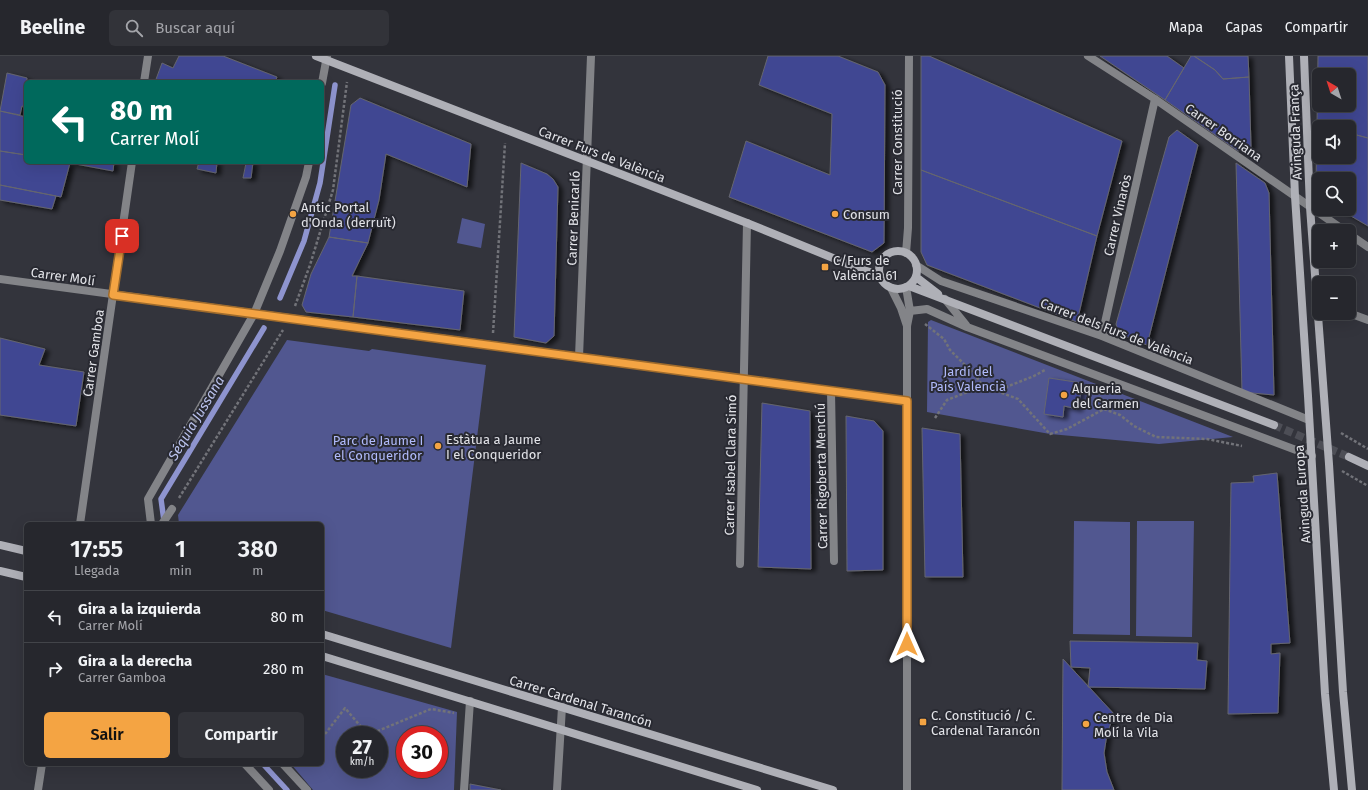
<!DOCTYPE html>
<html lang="es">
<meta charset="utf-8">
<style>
:root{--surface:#26272d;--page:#323339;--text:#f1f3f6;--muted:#a4a5aa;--line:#424449;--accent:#f4a443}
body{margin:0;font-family:"Fira Sans",sans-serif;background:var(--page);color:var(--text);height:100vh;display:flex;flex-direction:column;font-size:15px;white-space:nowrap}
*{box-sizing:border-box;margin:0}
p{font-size:13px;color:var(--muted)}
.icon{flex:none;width:22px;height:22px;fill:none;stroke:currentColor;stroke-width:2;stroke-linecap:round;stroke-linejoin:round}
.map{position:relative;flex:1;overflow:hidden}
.details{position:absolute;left:24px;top:466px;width:300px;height:244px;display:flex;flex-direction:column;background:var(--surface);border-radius:6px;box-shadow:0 4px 16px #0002,0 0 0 1px var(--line)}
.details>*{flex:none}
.banner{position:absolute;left:24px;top:24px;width:300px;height:84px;border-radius:6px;box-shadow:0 4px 16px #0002,0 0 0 1px var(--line);background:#00695c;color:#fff;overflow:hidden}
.needle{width:26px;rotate:321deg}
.buttons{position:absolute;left:1312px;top:12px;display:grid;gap:8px}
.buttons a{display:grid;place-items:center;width:44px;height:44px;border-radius:6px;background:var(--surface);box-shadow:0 4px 16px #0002,0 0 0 1px var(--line);font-size:20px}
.speed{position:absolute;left:336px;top:670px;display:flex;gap:8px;font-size:20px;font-weight:700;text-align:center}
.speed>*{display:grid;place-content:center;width:52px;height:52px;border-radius:50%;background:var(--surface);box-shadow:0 4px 16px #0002,0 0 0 1px var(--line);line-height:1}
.speed small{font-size:10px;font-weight:400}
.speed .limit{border:6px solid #d22;background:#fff;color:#111}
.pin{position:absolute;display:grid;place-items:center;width:34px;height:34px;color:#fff;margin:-17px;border-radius:8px;box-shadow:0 2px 6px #0006}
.me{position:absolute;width:44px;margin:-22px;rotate:0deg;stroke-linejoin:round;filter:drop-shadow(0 0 3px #0008)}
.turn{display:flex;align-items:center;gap:14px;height:84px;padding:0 20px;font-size:18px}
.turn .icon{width:52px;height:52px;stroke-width:2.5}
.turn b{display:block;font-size:28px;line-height:34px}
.eta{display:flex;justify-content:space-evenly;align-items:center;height:68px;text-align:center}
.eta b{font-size:24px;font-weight:600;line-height:28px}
.action{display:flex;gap:8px;margin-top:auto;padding:8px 20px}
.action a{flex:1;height:46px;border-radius:6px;background:var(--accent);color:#111;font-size:16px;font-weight:600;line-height:46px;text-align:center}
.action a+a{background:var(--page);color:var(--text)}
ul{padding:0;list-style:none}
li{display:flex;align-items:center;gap:12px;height:52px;padding:0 20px;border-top:1px solid var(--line)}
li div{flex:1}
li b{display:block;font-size:15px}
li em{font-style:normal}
header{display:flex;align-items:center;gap:24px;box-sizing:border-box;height:56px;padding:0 20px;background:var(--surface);border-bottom:1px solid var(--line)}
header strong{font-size:19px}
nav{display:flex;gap:22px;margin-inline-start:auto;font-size:14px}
.search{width:280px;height:36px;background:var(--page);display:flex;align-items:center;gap:10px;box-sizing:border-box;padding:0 14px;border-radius:6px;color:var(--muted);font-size:15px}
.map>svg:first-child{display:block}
</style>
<header>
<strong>Beeline</strong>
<div class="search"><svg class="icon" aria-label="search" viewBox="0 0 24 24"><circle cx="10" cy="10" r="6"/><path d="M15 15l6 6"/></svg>Buscar aquí</div>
<nav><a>Mapa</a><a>Capas</a><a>Compartir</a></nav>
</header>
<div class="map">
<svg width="1368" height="734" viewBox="0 0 1368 734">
<defs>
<filter id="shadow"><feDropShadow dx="4.5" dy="2.5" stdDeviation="2" flood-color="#0009"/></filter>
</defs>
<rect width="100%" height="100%" fill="#33343c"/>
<path fill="#515790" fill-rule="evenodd" d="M462,162L485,168L481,192L457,187Z
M931,264L1233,381L1159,388L1050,378L927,356L928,266Z
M287,284L369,295L372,293L486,309L451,592L322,554V468H179L178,459Z
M1074,465L1130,466V579L1073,578Z
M1137,465H1194L1192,581L1136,580Z
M322,618L457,656L454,734H313L291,708H322ZM345,679H379V713H345ZM405,679H439V713H405Z"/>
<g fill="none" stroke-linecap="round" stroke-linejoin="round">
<path stroke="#8e94cf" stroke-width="5.5" d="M280,242L304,185L320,127L335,29
M164,465L161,443L264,272
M263,708L287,734"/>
</g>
<path fill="#414692" stroke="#65666f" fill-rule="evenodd" filter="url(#shadow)" d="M179,0H223L277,21L275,26H155L162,7L173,12Z
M768,0H838L878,16L885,29L884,187L872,196L729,141L746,85L830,119L832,58L759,29Z
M921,0H929L1122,85L1097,180L921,114Z
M1100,0H1167L1184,12L1165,44Z
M1191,0H1194L1215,14L1223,23L1249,21L1251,91L1238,95L1165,44Z
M1194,0H1248L1249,21L1223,23L1215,14Z
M1318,0H1368V82L1349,77V71H1324L1317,69ZM1319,19H1349V49H1319Z
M7,17L27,22L26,51L22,50L20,59L0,55Z
M360,42L471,88L467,131L386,98L379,144L368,187L329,181L351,49Z
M0,55L26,61V99L0,95Z
M1317,69L1324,71H1319V101H1349V77L1368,82V170L1339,153H1349V123H1319V133L1316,125Z
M1177,74L1198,89L1147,289L1119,278L1116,268L1169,81Z
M0,95L26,99V106L70,107L61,141L0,129Z
M65,106H114L113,115Z
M199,106H217L216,117L197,113Z
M240,106H253L251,122H243L246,107Z
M521,107L547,118L553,123L558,131L554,280L546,287L514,281Z
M1236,107L1265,127L1269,137L1274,339L1242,336Z
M921,114L1097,180L1077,266L927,209L921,196Z
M0,129L56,140L52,153L0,144Z
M329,181L368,187L352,220H357L353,261L306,256L302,249L311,218Z
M357,220L464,235L460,274L353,261Z
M0,282L45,293L39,309L84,316L76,370L0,359Z
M1049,322L1082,327L1078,353L1064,350L1063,361L1044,358Z
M762,347L810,355L811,513L758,511Z
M846,360L874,365L883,375V514L847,515Z
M922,372L960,378L963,521H925Z
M1277,417L1290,587L1271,588V598L1280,597L1278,657L1228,658L1231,427L1254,426L1253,420Z
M1070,585L1198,587L1197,604L1207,605L1205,633L1088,631L1090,612L1071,611Z
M1063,603L1114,658L1107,678L1104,697L1107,716L1114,734H1062Z
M470,728L501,734H470Z"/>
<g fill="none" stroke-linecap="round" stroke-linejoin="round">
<path stroke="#4d4e56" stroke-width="8" stroke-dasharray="8 4" stroke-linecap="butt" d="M1274,369L1349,401"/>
<path stroke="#727379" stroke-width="2.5" stroke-dasharray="3 2" stroke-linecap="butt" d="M295,250L310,209L333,134L347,26
M925,268L944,283L950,294L975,319L983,330
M493,277L505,87
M996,335L1034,320L1045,314
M1104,353L1120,359L1134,370L1156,381L1207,383L1242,390
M935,362L947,344L983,330L1018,343L1050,378L1067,373L1104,353L1099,339L1096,334
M1341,377L1368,393
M1342,415L1368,430
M179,442L283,274
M368,679L431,653L454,657
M322,682L345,652L368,679"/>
<path stroke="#838488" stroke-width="8" d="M1349,257L1368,264"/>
<path stroke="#838488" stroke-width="8" d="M1088,0L1155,43L1345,175
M144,26L148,0
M322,27L327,0
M1349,178L1368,191
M906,197L908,172L909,0
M916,209L941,225L1102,280L1309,364
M0,223L907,345
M906,231L910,255L907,270V734
M891,232L901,252L907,270
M945,243L966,269
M910,255L927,253L967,271L1312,400
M1102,280L1155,43
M579,301L591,0
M831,335L834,505
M80,468L132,106
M151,468L148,443L254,258L280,195L306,121L309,106
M162,468L172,453
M740,508L747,167
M245,708L269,734
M283,708L307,734
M38,734L42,708
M464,734L470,645
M557,734L562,651"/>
<path stroke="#afb0b7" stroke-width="8" d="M316,0L747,167L860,213L880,219
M1289,0L1295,140L1308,340L1325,638L1334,734
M1304,0L1310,151L1329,408L1343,636L1352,734
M879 214a19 19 0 1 1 38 0a19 19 0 1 1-38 0Z
M916,221L938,238
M909,230L1274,369
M1349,401L1368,410
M0,489L26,495
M0,515L26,521
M322,578L833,734
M322,600L757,734"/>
</g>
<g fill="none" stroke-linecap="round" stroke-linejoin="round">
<g stroke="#9f6b2c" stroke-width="10">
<path id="route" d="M122,180L113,239L907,345V588"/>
</g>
<use href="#route" stroke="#f4a443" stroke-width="7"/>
</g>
<g fill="#f4a443" stroke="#292a32" stroke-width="1.5">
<circle cx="293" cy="158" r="4"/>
<circle cx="835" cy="158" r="4"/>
<rect x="821" y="207" width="8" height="8" rx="2"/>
<circle cx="1064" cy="339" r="4"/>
<circle cx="438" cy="390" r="4"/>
<rect x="919" y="662" width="8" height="8" rx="2"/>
<circle cx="1086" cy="668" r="4"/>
</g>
<g text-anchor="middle" stroke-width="4" stroke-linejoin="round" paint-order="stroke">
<g font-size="13" fill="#e2e3e8" stroke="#292a32">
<text transform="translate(1224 76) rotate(35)" y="5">Carrer Borriana</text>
<text transform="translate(1295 76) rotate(-92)" y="5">Avinguda França</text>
<text transform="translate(897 86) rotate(-90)" y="5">Carrer Constitució</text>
<text transform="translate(602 98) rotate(21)" y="5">Carrer Furs de València</text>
<text transform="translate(1117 159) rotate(-77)" y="5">Carrer Vinaròs</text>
<text transform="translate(573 162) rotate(-88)" y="5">Carrer Benicarló</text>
<text transform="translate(63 220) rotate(8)" y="5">Carrer Molí</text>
<text transform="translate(1117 275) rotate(21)" y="5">Carrer dels Furs de València</text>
<text transform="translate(93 297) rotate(-82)" y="5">Carrer Gamboa</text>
<text transform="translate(730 409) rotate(-89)" y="5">Carrer Isabel Clara Simó</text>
<text transform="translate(821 420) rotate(-91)" y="5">Carrer Rigoberta Menchú</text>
<text transform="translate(1302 438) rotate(-94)" y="5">Avinguda Europa</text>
<text transform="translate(581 645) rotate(17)" y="5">Carrer Cardenal Tarancón</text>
</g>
<g font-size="13" fill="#e2e3e8" stroke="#292a32" text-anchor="start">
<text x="301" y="156">Antic Portal<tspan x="301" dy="15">d'Onda (derruït)</tspan></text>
<text x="843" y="163">Consum</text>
<text x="833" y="209">C/Furs de<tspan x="833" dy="15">València 61</tspan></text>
<text x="1072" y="337">Alqueria<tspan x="1072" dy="15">del Carmen</tspan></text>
<text x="446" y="388">Estàtua a Jaume<tspan x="446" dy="15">I el Conqueridor</tspan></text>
<text x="931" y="664">C. Constitució / C.<tspan x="931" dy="15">Cardenal Tarancón</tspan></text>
<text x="1094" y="666">Centre de Dia<tspan x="1094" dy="15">Molí la Vila</tspan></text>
</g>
<g font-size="13" fill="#b0bafb" stroke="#292a32">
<text x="968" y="320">Jardí del<tspan x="968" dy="15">País Valencià</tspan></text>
<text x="378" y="389">Parc de Jaume I<tspan x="378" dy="15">el Conqueridor</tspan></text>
</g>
<g font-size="14" font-style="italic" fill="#bac2ed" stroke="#292a32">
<text transform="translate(196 362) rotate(-59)" y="5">Séquia Jussana</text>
</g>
</g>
</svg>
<div class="buttons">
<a><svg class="needle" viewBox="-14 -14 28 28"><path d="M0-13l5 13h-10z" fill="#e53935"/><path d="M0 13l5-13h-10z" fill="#a4a5aa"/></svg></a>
<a><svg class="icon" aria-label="sound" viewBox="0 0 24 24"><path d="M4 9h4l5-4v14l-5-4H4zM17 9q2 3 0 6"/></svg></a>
<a><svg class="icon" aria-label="search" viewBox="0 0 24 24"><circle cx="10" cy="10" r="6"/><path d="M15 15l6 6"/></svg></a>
<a>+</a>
<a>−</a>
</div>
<div class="speed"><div>27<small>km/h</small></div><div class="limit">30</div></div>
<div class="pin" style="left:122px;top:180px;background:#d93025"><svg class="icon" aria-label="arrive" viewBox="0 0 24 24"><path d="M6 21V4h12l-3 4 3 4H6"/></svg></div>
<svg class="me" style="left:907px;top:588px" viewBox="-20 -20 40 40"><path d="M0-17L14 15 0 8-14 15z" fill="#f4a443" stroke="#fff" stroke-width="4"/></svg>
<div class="banner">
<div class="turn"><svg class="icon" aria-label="left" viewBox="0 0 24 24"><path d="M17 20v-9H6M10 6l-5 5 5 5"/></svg><div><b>80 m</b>Carrer Molí</div></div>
</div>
<section class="details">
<div class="eta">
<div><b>17:55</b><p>Llegada</p></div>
<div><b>1</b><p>min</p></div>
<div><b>380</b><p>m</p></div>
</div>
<ul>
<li><svg class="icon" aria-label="left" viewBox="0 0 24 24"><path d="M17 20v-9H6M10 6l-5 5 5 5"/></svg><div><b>Gira a la izquierda</b><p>Carrer Molí</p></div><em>80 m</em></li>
<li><svg class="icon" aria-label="right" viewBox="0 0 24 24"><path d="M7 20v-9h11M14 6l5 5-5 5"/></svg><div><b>Gira a la derecha</b><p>Carrer Gamboa</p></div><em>280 m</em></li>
</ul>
<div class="action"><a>Salir</a><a>Compartir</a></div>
</section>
</div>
